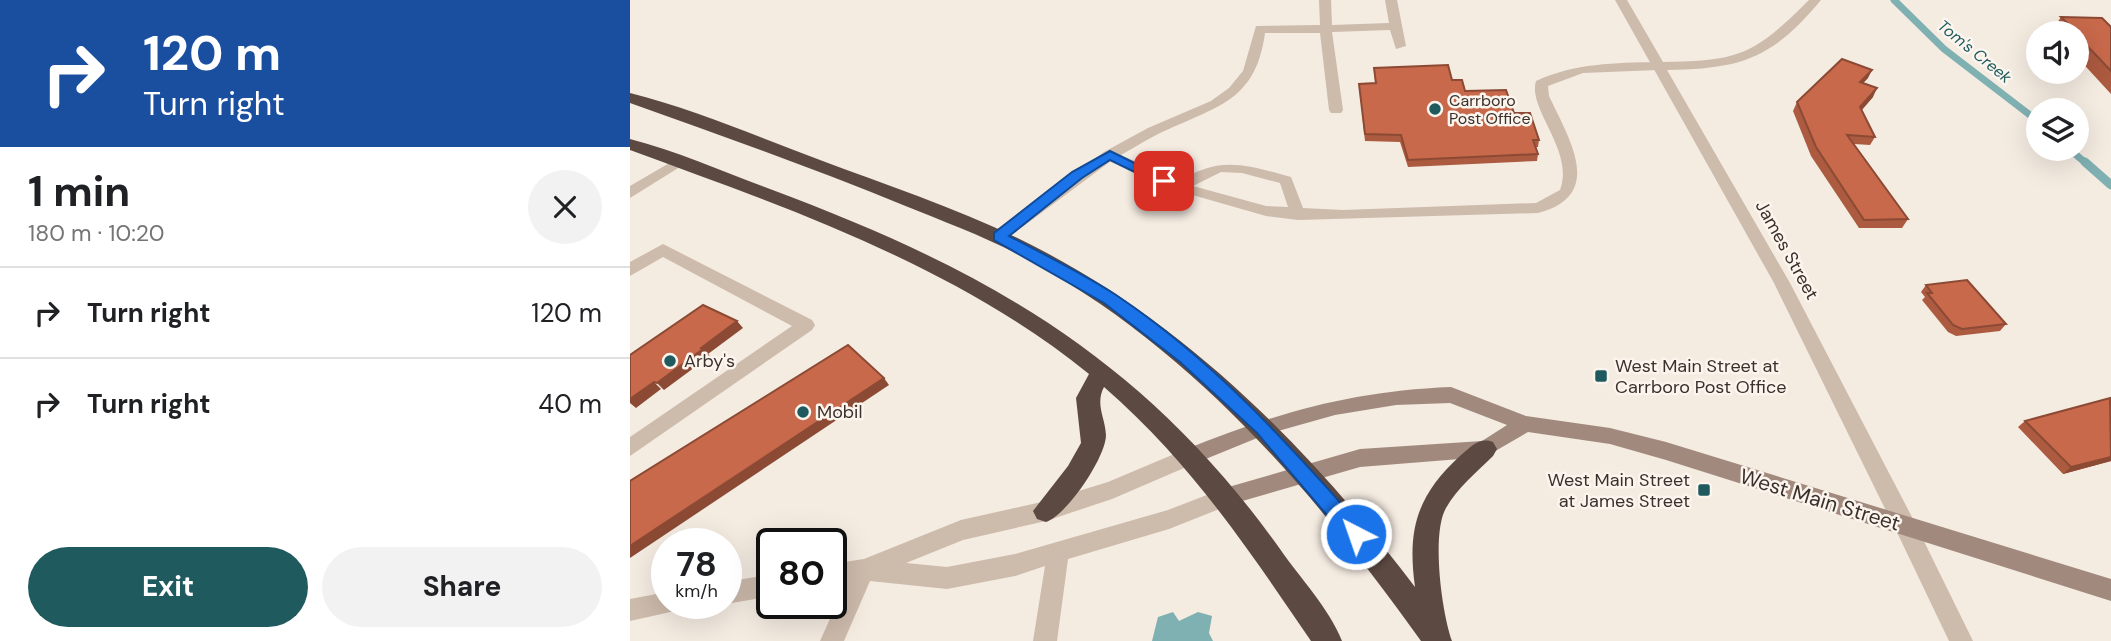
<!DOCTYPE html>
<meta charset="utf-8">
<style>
:root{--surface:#fff;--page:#f2f2f2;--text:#202124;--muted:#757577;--line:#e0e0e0;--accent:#1f5a5e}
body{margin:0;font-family:"DM Sans",sans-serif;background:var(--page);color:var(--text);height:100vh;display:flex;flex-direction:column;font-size:26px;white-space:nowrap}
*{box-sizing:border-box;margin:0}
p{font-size:23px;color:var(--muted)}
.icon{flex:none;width:38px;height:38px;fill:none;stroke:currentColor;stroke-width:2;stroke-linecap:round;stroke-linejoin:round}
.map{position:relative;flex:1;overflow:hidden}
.drawer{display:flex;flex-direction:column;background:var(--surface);width:630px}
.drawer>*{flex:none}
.top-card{background:#1a4fa0;color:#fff;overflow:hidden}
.tools{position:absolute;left:1396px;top:21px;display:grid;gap:14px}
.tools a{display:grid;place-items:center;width:63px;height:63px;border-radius:50%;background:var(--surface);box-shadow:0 7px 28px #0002;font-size:35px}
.speed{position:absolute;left:21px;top:528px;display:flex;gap:14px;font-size:35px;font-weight:700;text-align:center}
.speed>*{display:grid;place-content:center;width:91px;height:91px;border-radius:50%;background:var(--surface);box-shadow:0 7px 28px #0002;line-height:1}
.speed small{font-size:18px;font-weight:400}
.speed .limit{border:4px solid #111;border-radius:10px;background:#fff;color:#111}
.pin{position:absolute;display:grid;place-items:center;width:60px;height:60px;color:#fff;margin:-30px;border-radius:14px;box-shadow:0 4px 10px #0006}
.me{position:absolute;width:77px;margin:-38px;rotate:319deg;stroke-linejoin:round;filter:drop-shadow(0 0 5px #0008)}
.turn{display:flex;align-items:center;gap:24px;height:147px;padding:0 28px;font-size:32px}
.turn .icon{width:91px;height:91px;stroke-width:2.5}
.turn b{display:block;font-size:49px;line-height:60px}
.round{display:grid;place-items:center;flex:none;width:74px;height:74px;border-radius:37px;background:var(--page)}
.head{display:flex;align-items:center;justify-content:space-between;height:119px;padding:0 28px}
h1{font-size:42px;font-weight:700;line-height:52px}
.action{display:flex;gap:14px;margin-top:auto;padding:14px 28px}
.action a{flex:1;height:80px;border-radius:42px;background:var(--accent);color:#fff;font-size:28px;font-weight:700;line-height:80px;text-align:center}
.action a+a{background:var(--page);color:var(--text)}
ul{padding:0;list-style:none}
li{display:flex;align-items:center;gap:21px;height:91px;padding:0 28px;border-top:2px solid var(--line)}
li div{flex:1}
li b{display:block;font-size:26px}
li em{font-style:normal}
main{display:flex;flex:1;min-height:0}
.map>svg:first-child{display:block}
</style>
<main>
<section class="drawer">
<div class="top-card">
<div class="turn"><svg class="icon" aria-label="right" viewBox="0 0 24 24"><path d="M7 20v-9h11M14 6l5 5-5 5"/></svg><div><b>120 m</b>Turn right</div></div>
</div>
<div class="head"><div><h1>1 min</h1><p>180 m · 10:20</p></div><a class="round"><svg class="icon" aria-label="close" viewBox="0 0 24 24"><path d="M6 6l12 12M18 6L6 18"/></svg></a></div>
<ul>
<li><svg class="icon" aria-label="right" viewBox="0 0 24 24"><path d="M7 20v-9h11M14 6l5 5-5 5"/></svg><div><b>Turn right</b></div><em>120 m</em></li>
<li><svg class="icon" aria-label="right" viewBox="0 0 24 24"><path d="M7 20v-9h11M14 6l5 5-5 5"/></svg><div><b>Turn right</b></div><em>40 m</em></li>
</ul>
<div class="action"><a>Exit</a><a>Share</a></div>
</section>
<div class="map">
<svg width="1481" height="641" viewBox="0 0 1481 641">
<rect width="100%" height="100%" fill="#f4ebe1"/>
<path fill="#7fb0b2" d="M543,612L549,621L568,612L582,616L579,633L583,641H522L528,617Z"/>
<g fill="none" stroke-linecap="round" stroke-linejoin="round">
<path stroke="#7fb0b2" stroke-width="7" d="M1264,0L1314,49L1409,122
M1439,149L1457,164"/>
<path stroke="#7fb0b2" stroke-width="9" d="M1455,162L1481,185"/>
<path fill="#cdbbac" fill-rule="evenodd" d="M689,0H701L702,25L759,23L755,0H767L776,46L766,49L760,30L702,32L713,110L711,113H701L699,110L690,33H635C626,98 592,105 539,129C522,136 507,146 491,155L549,181C591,155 617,165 661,177L673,208L713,210L906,203L930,190C945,151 897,109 906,81C945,63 985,63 1027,62L1033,66L1027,70L953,73L918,86L919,96C939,139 976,195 908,213L668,220L636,216L545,190L481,161L375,240H363L361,236L363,232L474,152L518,128L581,101L599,88L613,71L626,26L690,25ZM591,172L612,173L650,183L658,207L636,206L563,186Z
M48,158L55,162L53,165L0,198V186Z
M33,244L182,320L185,325L182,330L0,456V437L162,326L33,257L0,276V262Z
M561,447L568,450L571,456L568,462L482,499L416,521L333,540L276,563L317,567L385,554L538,510L595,488L602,490L605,497L602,504L539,529L438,559L427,641H403L415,566L385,576L317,589L240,581L214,641H190L216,583L201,586V564L234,559L331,520L416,501L478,482Z
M1275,516L1283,519L1343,641H1319L1264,526L1267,519Z
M142,574V596L96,604H95L96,582Z
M37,592V604H48L45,611L0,621V599Z"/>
<path fill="#cdbbac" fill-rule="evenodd" d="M985,0H997L1033,62C1110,61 1124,55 1179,0H1191C1142,59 1111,69 1037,70L1160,283L1283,519L1286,526L1283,533L1275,536L1267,533L1144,283Z"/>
<path fill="#a18a7d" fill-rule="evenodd" d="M821,387L896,416L980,428L1036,442L1481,579V601L1036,460L980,444L898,432L855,457L730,467L595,506L588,504L585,497L588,490L595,488L730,449L852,441L877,425L820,403L766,405L705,415L637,434L561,465L554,462L551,456L554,450C646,413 721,391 821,387Z"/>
<path fill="#5c4a42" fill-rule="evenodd" d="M0,93C64,109 128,137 190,160C265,188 344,214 415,252C563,330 685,455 785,587C777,529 787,495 831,455C842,446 849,437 863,442L867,449L863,456C847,472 827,488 816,508C801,534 812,614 822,641H791C685,493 565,352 404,263C362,239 317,223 273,205C183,168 92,136 0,103Z
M0,139C47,151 94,172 140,189C355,269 514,358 650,549C670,578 699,608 712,641H681C616,546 562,464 474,387C465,404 475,417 476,435C476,457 437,515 416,522L407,519L403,511L438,466L451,443L446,398L459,374C324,265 160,209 0,150Z"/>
</g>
<path fill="#ac5a40" d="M1431,17L1481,27V94L1447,57V33H1426L1423,29Z
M744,68L822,80L835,91L884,113L909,140L908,147H906L908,154L907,161L778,167L770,142L735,141L729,84L745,83Z
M1238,78L1233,83L1243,97L1232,110L1245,137L1240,145L1224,144L1278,219L1272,228H1229L1181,156L1163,111L1167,102Z
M1296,285L1376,324L1370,331L1326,336L1318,332L1292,300L1295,297L1291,292Z
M1481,398V461L1433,474L1388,427L1395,421Z"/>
<path fill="#8c4a34" d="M1242,70L1238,78L1226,90L1230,82Z
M1247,88L1243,97L1226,116L1230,107Z
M107,321L113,328L78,354L80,356L34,390L27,383L71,348Z
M254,378L259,385L0,558V546Z
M24,382L31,389L6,408L0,403V399Z
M1481,457V461L1433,474L1441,467Z"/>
<path fill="#c8694b" stroke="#8c4a34" stroke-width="2" d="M1431,17L1472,18L1481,27V71L1447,35V33Z
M1212,59L1242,70L1230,82L1247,88L1230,107L1245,137L1217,135L1278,219L1234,220L1186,147L1167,102Z
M818,65L822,80H832L835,91L876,90L884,113H900L909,140H903L908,154L778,160L771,135L735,134L729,84L746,83L744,68Z
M1337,280L1376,324L1332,329L1323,325L1297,293H1302L1296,285Z
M73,305L107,321L71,348L73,349L27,383L24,382L0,399V355Z
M218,345L254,378L0,546V481Z
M1480,398L1481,457L1441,467L1395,421Z"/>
<path fill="#1a73e8" stroke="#114b97" stroke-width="2" d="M480,151L541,181L529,184L480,160L452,178L379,236C415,255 452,273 486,295C583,360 657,442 733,528L736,534L733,541L726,543L719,541L627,433L550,362L474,303L364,240V233L442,172Z"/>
<g fill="#1f5a5e" stroke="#fbf5ee" stroke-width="2.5">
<circle cx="805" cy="109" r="7"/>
<circle cx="40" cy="361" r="7"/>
<rect x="964" y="369" width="14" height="14" rx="3.5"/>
<circle cx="173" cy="412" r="7"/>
<rect x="1067" y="483" width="14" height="14" rx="3.5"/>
</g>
<g text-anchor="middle" stroke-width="5" stroke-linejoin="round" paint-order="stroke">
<g font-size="16" font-style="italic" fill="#1f5a5e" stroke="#fbf5ee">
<text transform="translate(1345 51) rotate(39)" y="6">Tom's Creek</text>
</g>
<g font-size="16" fill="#3b302b" stroke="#fbf5ee" text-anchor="start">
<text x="819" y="106">Carrboro<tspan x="819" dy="18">Post Office</tspan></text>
</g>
<g font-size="18" fill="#3b302b" stroke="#fbf5ee">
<text transform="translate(1157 250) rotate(61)" y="6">James Street</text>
</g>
<g font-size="18" fill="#3b302b" stroke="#fbf5ee" text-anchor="start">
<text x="54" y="367">Arby's</text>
<text x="985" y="372">West Main Street at<tspan x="985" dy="21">Carrboro Post Office</tspan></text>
<text x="187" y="418">Mobil</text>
<text x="1060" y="486" text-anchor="end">West Main Street<tspan x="1060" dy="21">at James Street</tspan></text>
</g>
<g font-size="21" fill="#3b302b" stroke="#fbf5ee">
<text transform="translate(1190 500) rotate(17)" y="7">West Main Street</text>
</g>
</g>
</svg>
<div class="tools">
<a><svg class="icon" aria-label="sound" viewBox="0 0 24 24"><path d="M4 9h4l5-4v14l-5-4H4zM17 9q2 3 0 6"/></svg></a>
<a><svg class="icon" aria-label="layers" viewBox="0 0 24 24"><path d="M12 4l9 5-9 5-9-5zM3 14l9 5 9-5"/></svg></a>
</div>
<div class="speed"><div>78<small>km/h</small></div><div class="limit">80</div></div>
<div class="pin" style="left:534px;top:181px;background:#d93025"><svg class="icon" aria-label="arrive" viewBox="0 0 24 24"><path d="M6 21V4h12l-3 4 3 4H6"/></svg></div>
<svg class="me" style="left:726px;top:534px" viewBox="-20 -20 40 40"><circle r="17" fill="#1a73e8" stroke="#fff" stroke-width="3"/><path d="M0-11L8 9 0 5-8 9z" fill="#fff"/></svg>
</div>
</main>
